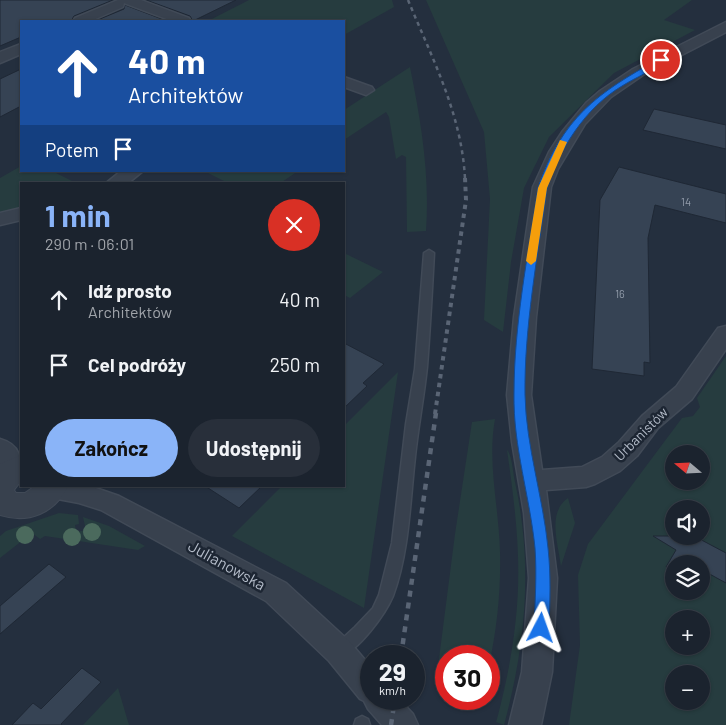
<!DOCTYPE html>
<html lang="pl">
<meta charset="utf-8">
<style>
:root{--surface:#1b232e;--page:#282f3a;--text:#f1f3f6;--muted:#a0a4aa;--line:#39404a;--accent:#8ab4f8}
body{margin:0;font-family:Barlow,sans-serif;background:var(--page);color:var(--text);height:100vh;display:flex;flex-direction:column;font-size:19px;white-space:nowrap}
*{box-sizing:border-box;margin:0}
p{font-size:16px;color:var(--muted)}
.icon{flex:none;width:28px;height:28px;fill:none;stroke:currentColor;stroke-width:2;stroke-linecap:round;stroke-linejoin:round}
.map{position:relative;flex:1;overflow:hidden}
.drawer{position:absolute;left:20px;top:182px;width:325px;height:305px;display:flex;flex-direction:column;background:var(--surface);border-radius:0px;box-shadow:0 1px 4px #0004,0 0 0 1px var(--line)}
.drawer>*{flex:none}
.top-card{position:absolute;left:20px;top:20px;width:325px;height:152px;border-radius:0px;box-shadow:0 1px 4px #0004,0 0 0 1px var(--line);background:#1a4fa0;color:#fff;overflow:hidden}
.needle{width:32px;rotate:289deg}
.fabs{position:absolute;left:665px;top:445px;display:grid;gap:10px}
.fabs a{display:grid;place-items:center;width:45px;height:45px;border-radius:50%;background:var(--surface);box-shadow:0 1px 4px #0004,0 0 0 1px var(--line);font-size:25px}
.speed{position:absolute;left:360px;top:645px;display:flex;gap:10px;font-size:25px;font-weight:700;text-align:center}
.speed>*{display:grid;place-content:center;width:65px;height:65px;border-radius:50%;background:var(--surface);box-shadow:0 1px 4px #0004,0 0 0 1px var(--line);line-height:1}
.speed small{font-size:12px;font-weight:400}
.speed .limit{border:8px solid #d22;background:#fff;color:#111}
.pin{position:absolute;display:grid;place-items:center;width:42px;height:42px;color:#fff;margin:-21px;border:2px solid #fff;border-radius:50%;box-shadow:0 1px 5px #0007}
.me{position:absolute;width:55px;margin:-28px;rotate:4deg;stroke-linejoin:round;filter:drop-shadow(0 0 4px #0008)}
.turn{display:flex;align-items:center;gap:18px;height:105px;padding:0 25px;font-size:22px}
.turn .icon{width:65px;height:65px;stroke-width:2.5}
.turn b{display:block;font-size:35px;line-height:42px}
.then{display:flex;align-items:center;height:48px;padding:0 25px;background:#0003;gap:10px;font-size:19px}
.round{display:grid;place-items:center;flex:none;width:52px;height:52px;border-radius:26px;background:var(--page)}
.overview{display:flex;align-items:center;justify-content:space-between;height:85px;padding:0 25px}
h1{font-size:30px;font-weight:700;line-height:38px;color:var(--accent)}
.cta{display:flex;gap:10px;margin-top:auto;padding:10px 25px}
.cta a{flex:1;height:58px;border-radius:30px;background:var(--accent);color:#111;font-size:20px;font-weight:700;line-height:58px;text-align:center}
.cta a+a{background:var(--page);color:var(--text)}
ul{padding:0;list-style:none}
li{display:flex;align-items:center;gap:15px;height:65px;padding:0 25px}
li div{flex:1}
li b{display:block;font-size:19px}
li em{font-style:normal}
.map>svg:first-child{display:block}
</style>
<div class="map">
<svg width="726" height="725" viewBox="0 0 726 725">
<rect width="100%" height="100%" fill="#242f3e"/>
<path fill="#263c3f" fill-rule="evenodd" d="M249,0H392L394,7L344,35V21H208Z
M426,0H692L664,20L695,30L614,73L549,137L524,188L511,262L503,332L484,320L490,199L484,132Z
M410,67C421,122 430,174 426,231L407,232L406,157L402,155L396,159L389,117L386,112L344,140V110Z
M21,166V171H52L78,184H21V209L0,215V178Z
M204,171H298L279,184H230Z
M344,253L383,272L350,298L344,295Z
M726,356V725H569L580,645L578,575L588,544L682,418L693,416L700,407L697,398ZM674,454H701V481H674ZM674,509H701V536H674ZM674,564H701V591H674ZM674,619H701V646H674ZM674,674H701V701H674Z
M398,372L364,608L232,536L282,486H344V426Z
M495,419C487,463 499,507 500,552C501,590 497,629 489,665V656H446V688L436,682L455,534L472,422Z
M507,450C512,455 513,473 515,482C533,564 526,644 504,725L496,722L497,719C511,666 520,612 518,557C517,522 512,485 507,450Z
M568,498L575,523L561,566C558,544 547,512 568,498Z
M59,513L78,515L79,524L75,525L76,532L86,530L83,517L109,526L145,546L138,550L45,536L40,539L32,533L0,558V536L6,531Z
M118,688L129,725H83Z"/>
<path fill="#364354" stroke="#1f2835" d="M0,0H113L74,16L71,21H21V37L0,46Z
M146,0H236L193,21L190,16Z
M125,5L167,21H95L124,9Z
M21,69V106L0,117V79Z
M654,109L726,125V149L643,130Z
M619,167L726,194V223L655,205L648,238L650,363L644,362V376L592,369L600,200Z
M344,343L384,364L363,383L367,386L344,408Z
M205,486H262L239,508Z
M653,536H694L726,553V583L704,571L701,576V564H674V571L666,567L676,550Z
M49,564L66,577L0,634V606Z
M82,668L101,682L61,724L62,725H12L33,703L41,709Z"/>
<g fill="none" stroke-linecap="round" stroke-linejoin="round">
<g stroke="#414a57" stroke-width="3">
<path id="service" d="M429,250L434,253C432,291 430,329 427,367C424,397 418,427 415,457C410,502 409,553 393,596C385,615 359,650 339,658L334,656L332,651L334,646L355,627L373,608L379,595L392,543L406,424L415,369L424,253Z
M362,716L368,719L370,725H354L356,719Z"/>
</g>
<g stroke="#414a57" stroke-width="3">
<path id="minor" d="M118,0H141L189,18L191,21H172L124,3L123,7L91,21H73L75,18Z
M726,22V32L643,75L611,97L585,124L558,169L551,187L536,317L531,395L542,470L582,467L602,457L619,442L642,416L676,387L718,328L726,326V349L692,399L658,428L637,456L620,471L595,484L586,487L546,490L557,578L552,672L541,725H509L522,672L529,578L524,513L512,442L507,395L514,317L533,187L549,152L562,132L586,103L600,91L633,69Z
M21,44V54L0,63V52Z
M344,77L372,87L374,90L366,95L344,87Z
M121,171H143L127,184H105Z
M21,208V220L0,225V213Z
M0,439C21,445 21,458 21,478L15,480L6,477L0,464Z
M40,486H90L119,496L286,583L349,641L371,667V699H399L413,714L418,725H382L368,709L364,701L360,699L329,661L266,601L101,510L79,503L42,496L38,489Z"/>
</g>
<g stroke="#414a57" stroke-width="2">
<path id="tertiary" d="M21,455V481L14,490L16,493H25L35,486H68C55,513 29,524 0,515V464Z"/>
</g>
<use href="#service" fill="#38414e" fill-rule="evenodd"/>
<use href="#minor" fill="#38414e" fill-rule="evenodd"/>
<use href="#tertiary" fill="#38414e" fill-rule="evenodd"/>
<path stroke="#5a6575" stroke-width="2.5" stroke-dasharray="4 4" stroke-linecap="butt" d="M408,0C432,58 462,115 465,179"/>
<path stroke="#5a6575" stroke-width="4" stroke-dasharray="4.5 4.5" stroke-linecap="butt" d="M435,414L466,200L465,178"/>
<path stroke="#5a6575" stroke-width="4.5" stroke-dasharray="6 6" stroke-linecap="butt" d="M401,656L436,413
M391,725L395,699"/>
</g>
<g fill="#4b6a5d">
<circle cx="92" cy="532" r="9"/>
<circle cx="25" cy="535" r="9"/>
<circle cx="72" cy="537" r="9"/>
</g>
<path fill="#1a73e8" stroke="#114b97" d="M659,59L665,60C653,71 636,77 622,86C585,108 560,148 547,188C538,254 524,328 525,395C526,446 543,497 548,548C551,575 550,601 549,628L546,632L541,634L536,632L534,628C535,601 537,575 535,548C530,497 513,446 514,394C514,325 528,255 538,188C562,118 597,93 659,59Z"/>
<path fill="#f59e0b" d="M560,140L567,142L547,188L536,261L531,265L526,261L538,188Z"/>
<g text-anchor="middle" stroke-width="5" stroke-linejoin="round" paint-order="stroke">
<g font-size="11" fill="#929caa">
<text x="686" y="206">14</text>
<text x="620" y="298">16</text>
</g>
<g font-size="14" fill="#b4bcc9" stroke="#1d2633">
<text transform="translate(641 434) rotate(-45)" y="5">Urbanistów</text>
</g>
<g font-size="16" fill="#b4bcc9" stroke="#1d2633">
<text transform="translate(227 565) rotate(29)" y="6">Julianowska</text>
</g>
</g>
</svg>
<div class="fabs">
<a><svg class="needle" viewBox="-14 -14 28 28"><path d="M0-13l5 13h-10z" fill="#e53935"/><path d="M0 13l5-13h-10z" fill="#a0a4aa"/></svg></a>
<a><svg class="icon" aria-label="sound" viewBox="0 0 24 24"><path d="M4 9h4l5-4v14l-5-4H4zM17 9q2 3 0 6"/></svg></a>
<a><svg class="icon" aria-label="layers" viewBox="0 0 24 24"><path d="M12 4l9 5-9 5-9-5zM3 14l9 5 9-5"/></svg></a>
<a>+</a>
<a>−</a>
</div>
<div class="speed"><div>29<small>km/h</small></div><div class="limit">30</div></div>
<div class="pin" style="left:661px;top:60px;background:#d93025"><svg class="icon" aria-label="arrive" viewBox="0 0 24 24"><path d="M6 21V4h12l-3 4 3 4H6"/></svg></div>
<svg class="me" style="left:541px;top:628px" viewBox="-20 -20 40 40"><path d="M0-17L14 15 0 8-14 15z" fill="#1a73e8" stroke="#fff" stroke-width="4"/></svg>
<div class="top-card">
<div class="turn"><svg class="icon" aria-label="ahead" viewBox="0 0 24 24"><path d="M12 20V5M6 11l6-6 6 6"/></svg><div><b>40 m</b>Architektów</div></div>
<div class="then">Potem<svg class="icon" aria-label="arrive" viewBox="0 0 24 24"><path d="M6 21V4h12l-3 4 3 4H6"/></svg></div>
</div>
<section class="drawer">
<div class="overview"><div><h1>1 min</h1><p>290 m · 06:01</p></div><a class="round" style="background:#d93025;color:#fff"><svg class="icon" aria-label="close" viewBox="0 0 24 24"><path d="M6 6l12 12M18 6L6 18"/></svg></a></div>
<ul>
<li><svg class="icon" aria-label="ahead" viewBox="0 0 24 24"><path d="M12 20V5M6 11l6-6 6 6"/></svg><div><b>Idź prosto</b><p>Architektów</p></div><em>40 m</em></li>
<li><svg class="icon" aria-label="arrive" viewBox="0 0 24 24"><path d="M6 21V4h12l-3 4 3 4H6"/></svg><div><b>Cel podróży</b></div><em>250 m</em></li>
</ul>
<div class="cta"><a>Zakończ</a><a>Udostępnij</a></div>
</section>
</div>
